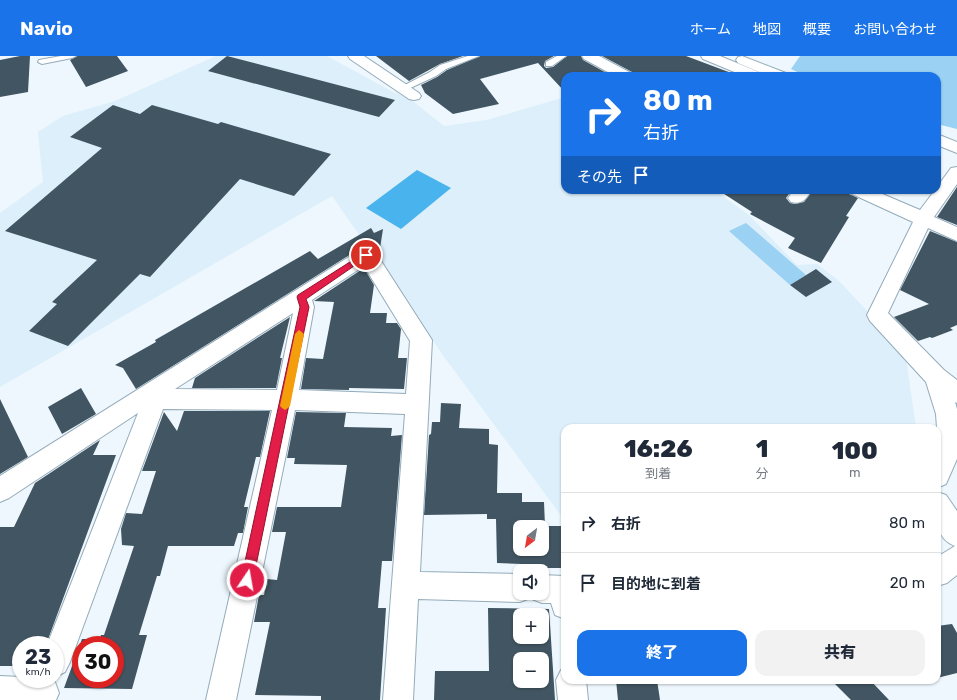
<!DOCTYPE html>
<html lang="ja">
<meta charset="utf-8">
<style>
:root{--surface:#fff;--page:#f2f2f3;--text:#1f2937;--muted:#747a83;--line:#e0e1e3;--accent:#1a73e8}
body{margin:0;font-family:Rubik,"Noto Sans JP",sans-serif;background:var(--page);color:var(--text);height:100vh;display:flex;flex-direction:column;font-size:15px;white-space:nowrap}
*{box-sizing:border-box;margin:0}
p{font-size:13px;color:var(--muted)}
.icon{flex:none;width:22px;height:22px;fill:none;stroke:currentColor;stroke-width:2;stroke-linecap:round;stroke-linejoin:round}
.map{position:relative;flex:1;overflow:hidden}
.panel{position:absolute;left:561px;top:368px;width:380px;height:260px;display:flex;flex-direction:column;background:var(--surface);border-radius:12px;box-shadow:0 1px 3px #0004}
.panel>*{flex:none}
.guide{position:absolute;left:561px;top:16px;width:380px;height:122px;border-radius:12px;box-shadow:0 1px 3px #0004;background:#1a73e8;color:#fff;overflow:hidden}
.needle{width:26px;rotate:211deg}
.controls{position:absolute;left:513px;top:464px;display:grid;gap:8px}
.controls a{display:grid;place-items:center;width:36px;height:36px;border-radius:8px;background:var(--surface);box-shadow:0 1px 3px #0004;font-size:20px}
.speed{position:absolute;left:12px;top:580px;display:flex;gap:8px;font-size:20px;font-weight:700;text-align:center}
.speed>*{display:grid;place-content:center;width:52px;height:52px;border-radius:50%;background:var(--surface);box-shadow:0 1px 3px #0004;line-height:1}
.speed small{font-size:10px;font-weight:400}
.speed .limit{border:6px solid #d22;background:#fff;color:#111}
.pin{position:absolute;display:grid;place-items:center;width:34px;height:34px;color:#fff;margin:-17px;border:2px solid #fff;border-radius:50%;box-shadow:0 1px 4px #0007}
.me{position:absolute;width:44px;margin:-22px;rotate:12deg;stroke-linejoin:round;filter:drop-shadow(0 0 3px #0008)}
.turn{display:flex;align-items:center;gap:14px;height:84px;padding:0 16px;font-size:18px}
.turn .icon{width:52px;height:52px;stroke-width:2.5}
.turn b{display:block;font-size:28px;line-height:34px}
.then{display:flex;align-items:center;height:38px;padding:0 16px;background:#0003;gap:8px;font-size:15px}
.eta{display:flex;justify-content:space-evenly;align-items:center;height:68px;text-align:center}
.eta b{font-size:24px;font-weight:800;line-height:28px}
.button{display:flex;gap:8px;margin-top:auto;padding:8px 16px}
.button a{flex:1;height:46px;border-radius:12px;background:var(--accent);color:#fff;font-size:16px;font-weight:800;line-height:46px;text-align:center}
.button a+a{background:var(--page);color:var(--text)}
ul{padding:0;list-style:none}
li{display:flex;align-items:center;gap:12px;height:60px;padding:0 16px;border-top:1px solid var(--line)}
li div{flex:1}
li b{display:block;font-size:15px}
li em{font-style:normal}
header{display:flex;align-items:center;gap:24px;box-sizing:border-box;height:56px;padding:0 20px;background:var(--accent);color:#fff}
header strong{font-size:19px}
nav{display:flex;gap:22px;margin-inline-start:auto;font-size:14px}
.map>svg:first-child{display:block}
</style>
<header>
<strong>Navio</strong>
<nav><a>ホーム</a><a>地図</a><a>概要</a><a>お問い合わせ</a></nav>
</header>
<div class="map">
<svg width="957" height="644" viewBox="0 0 957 644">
<rect width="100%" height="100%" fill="#edf7fd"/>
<path fill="#dceffb" d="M216,0H327L393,36L410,43L444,70L487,64L565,41V134H714L749,159L797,209L817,208L838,224L905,295L916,372H565V465L445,302L332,140L0,331V157L43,126L38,76L63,60L115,45Z"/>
<path fill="#9bd1f3" d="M800,0H957V73L937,68V20H806L791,13Z
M746,167L806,219L790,229L729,175Z"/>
<path fill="#48b3ed" d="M417,114L451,132L401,173L366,152Z"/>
<path fill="#415562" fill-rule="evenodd" d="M20,0H30L28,36L0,41V4Z
M77,0H117L128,15L86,31L70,4Z
M227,0L395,44L379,61L208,15Z
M376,0H463L440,8L409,25Z
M480,0H554L545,5L544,10L546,12L553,11L567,0H581L583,4L612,20H565V36L538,7L480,23L499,48L453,58L425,37L421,29L437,21L447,14Z
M602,0H686L734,18L733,20H634L632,16Z
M113,49L140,58L152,49L218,68L221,66L331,98L294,140L240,123L150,221L140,218L68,290L29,275L57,248L52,246L97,204L5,175L102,92L70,81Z
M957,131V169L937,161Z
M718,134H792L786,142L790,147L795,148L804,146L813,134H840L858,142L846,160L849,161L821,207L788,192L795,182L750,158L752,156Z
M371,172L374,177L383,173L379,199L374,193L367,191L359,193L136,333L123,312L115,309L156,286L155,284L310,195L318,203Z
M930,175L957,186V269L950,272L953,274L932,282L930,281L918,285L894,261L929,248L900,234Z
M364,212L374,229L370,257H387L386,267H397L401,273L398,302H407L404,333L349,332V334L301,333L306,302L323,303L334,246L314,245Z
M816,213L832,226L806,241L790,229Z
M290,261L280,302H282L276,332H192L195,322Z
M81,332L96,358L62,378L48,351Z
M0,343L28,401L0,418Z
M441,347L461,348L459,372L489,373V388L498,389L497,437H522V446H544L545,470H561L562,493H565V512H522V508L497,507L496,463H487V458L424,459L429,379L431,378L432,366H440ZM520,471H542V493H520Z
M184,355H270L260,401H256L244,451H248L243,477H238L234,490H168L160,520H157L139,579H147L132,633L64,632L82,583H100L101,579H104L134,490L122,489L121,473L126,457L142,458L156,415H142L164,356L177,375ZM81,589H115V623H81Z
M296,356L346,357L344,371L392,372L391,380L402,379L392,505H382L378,552H386L380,644H321V640L255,639L270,566H254L259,539H264L267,523L277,524L286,476H272L277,451H341L347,409L294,408L295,402H287Z
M100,384L93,399H116L46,589H21V610H0V471H14L35,427Z
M488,552L549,553L555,644H434L435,615H489ZM520,559H542V581H520ZM520,603H542V625H520Z
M952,568L957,577V617L937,622V570Z
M616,624H657L660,644H618Z
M831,624H870L889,644H851Z"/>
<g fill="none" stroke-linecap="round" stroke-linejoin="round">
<g stroke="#94abb9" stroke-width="2">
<path id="lane" d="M61,0H76L72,2L42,8L38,6L39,4Z
M468,0H479L446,13L436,20L406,34H403L399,32L430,16L440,9Z
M557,0H566L552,10H546V6Z"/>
</g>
<g stroke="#94abb9" stroke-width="2">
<path id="street" d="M348,0H364L419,37L421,40L419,43L414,44L409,43L350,3Z
M582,0H599L631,17L633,20H615L584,3Z
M701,0H720L761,17L763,20H744L703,3Z
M742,0L786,17L788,20H769L738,7L736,4L738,1Z
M937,78L957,86V97L937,89Z
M957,111V128L934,161L957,171V185L928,172L888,257L944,314L957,324V347L955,346L957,353V403L946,428L937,432V372L936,358L926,326L870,265L867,259L913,166L852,138L849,134H873L920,154L935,134H937V131L951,112Z
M794,134H812C806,143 802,149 791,146L788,142Z
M367,192L374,194L432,284L420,516L520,518V537H542V519L564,520L565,563L555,559L551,547H542L532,543L531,539L530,542L520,546L418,543L413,644H383L405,358L295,354L236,644H206L272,354L163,353L70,606L65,616L55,621V589H47L138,357L9,442L0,446V420L360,194ZM364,210L410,285L406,338L299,334L314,251L312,244ZM293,257L277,334L175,333Z
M937,436L946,439L957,455V519L947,527L937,530V501L955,490C932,481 937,456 937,436Z
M565,612V624H586L588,644H558L556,624L561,614Z
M0,620L21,621V623H46L55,626L59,637L56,644H0Z"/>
</g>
<use href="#lane" fill="#fff" fill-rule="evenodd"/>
<use href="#street" fill="#fff" fill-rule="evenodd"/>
</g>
<path fill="#e11d48" stroke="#92132f" d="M364,197H369L370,199L306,243L309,251L253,524L251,528L247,530L243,528L241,524L300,251L297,241L298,239Z"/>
<path fill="#f59e0b" d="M299,274L304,278L290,350L288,352L285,354L282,352L280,350L295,278Z"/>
</svg>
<div class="controls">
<a><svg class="needle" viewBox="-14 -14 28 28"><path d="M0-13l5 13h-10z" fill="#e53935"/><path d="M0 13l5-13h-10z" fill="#747a83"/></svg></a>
<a><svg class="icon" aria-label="sound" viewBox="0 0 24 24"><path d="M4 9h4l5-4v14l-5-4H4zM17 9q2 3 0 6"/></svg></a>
<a>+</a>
<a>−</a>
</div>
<div class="speed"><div>23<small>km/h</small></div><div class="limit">30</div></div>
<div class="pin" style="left:366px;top:199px;background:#d93025"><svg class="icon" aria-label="arrive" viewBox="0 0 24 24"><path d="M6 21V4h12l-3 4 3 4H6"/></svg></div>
<svg class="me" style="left:247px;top:524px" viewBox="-20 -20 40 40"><circle r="17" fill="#e11d48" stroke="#fff" stroke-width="3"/><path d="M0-11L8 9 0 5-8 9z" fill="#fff"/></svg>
<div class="guide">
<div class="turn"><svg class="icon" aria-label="right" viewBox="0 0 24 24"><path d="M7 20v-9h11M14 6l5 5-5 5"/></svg><div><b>80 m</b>右折</div></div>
<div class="then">その先<svg class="icon" aria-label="arrive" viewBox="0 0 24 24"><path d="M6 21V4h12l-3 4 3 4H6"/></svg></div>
</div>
<section class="panel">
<div class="eta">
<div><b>16:26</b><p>到着</p></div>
<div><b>1</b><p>分</p></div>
<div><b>100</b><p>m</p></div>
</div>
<ul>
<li><svg class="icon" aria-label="right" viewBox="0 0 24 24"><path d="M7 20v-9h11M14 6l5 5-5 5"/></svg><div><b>右折</b></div><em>80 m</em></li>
<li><svg class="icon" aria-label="arrive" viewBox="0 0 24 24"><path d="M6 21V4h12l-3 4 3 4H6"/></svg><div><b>目的地に到着</b></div><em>20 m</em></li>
</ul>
<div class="button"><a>終了</a><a>共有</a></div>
</section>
</div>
